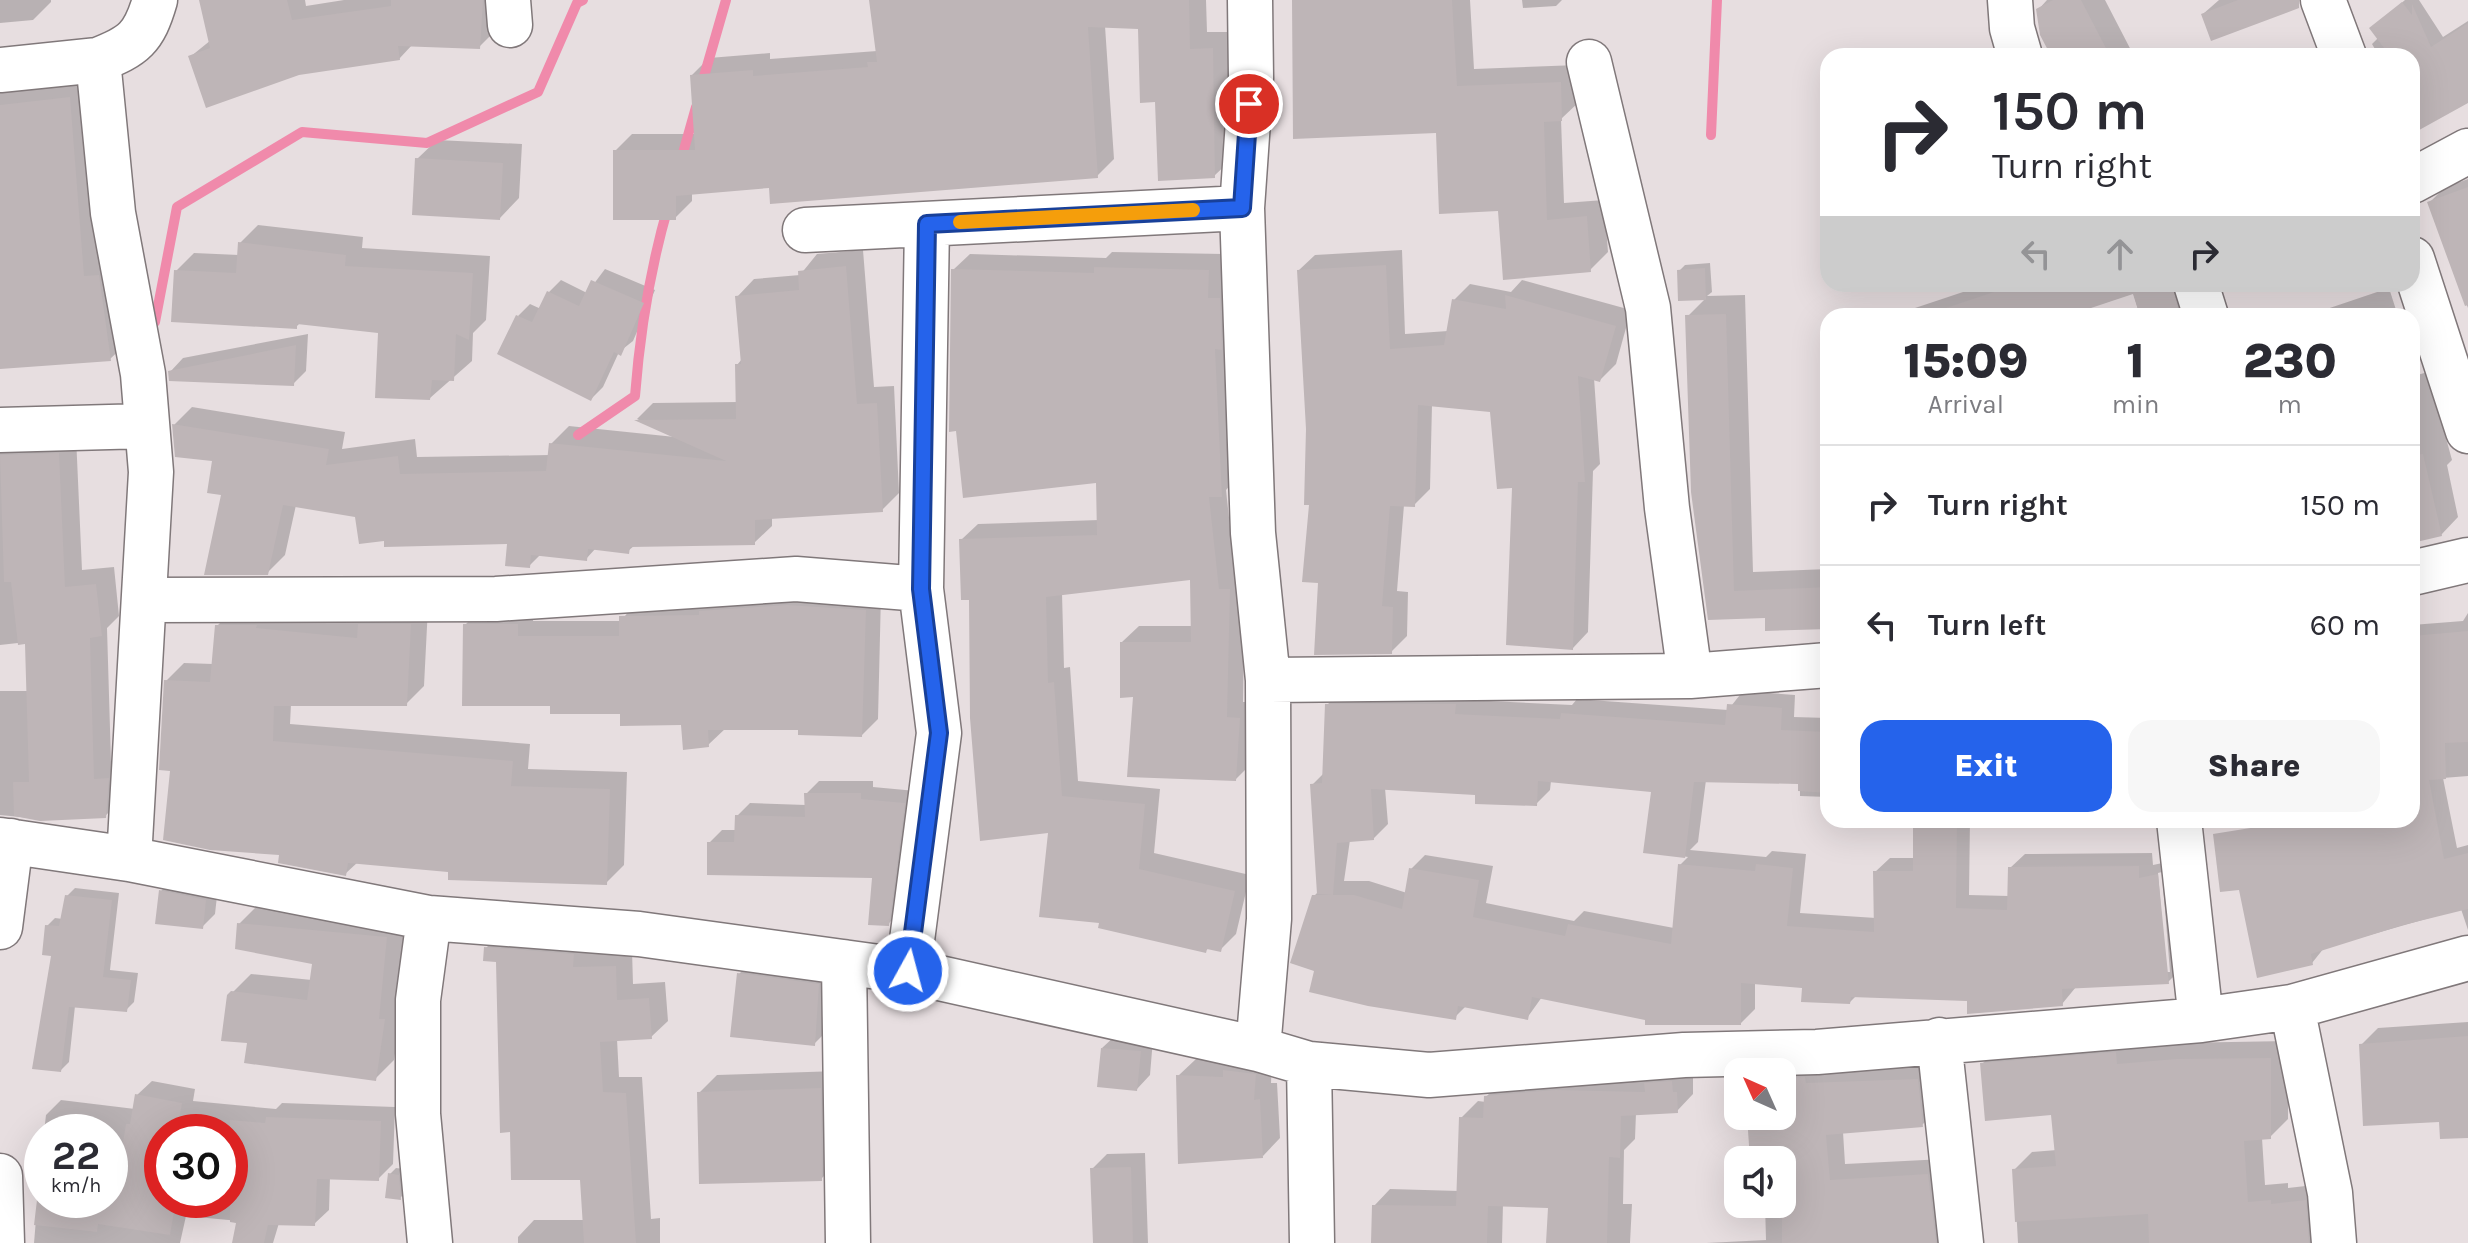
<!DOCTYPE html>
<style>
:root{--surface:#fff;--page:#f7f7f7;--text:#2b2b33;--muted:#7c7c81;--line:#e1e1e2;--accent:#2563eb}
body{margin:0;font-family:Karla,sans-serif;background:var(--page);color:var(--text);height:100vh;display:flex;flex-direction:column;font-size:30px;white-space:nowrap}
*{box-sizing:border-box;margin:0}
p{font-size:26px;color:var(--muted)}
.icon{flex:none;width:44px;height:44px;fill:none;stroke:currentColor;stroke-width:2;stroke-linecap:round;stroke-linejoin:round}
.map{position:relative;flex:1;overflow:hidden}
.drawer{position:absolute;left:1820px;top:308px;width:600px;height:520px;display:flex;flex-direction:column;background:var(--surface);border-radius:24px;box-shadow:0 8px 32px #0002}
.drawer>*{flex:none}
.guide{position:absolute;left:1820px;top:48px;width:600px;height:244px;border-radius:24px;box-shadow:0 8px 32px #0002;background:#fff;color:var(--text);overflow:hidden}
.needle{width:52px;rotate:315deg}
.controls{position:absolute;left:1724px;top:1058px;display:grid;gap:16px}
.controls a{display:grid;place-items:center;width:72px;height:72px;border-radius:16px;background:var(--surface);box-shadow:0 8px 32px #0002;font-size:40px}
.speed{position:absolute;left:24px;top:1114px;display:flex;gap:16px;font-size:40px;font-weight:700;text-align:center}
.speed>*{display:grid;place-content:center;width:104px;height:104px;border-radius:50%;background:var(--surface);box-shadow:0 8px 32px #0002;line-height:1}
.speed small{font-size:20px;font-weight:400}
.speed .limit{border:12px solid #d22;background:#fff;color:#111}
.pin{position:absolute;display:grid;place-items:center;width:68px;height:68px;color:#fff;margin:-34px;border:4px solid #fff;border-radius:50%;box-shadow:0 2px 8px #0007}
.me{position:absolute;width:88px;margin:-44px;rotate:7deg;stroke-linejoin:round;filter:drop-shadow(0 0 6px #0008)}
.turn{display:flex;align-items:center;gap:28px;height:168px;padding:0 40px;font-size:36px}
.turn .icon{width:104px;height:104px;stroke-width:2.5}
.turn b{display:block;font-size:56px;line-height:68px}
.lanes{display:flex;align-items:center;height:76px;padding:0 40px;background:#0003;justify-content:center;gap:40px;direction:ltr}
.lanes .off{opacity:.35}
.eta{display:flex;justify-content:space-evenly;align-items:center;height:136px;text-align:center}
.eta b{font-size:48px;font-weight:800;line-height:56px}
.button{display:flex;gap:16px;margin-top:auto;padding:16px 40px}
.button a{flex:1;height:92px;border-radius:24px;background:var(--accent);color:#fff;font-size:32px;font-weight:800;line-height:92px;text-align:center}
.button a+a{background:var(--page);color:var(--text)}
ul{padding:0;list-style:none}
li{display:flex;align-items:center;gap:24px;height:120px;padding:0 40px;border-top:2px solid var(--line)}
li div{flex:1}
li b{display:block;font-size:30px}
li em{font-style:normal}
.map>svg:first-child{display:block}
</style>
<div class="map">
<svg width="2468" height="1243" viewBox="0 0 2468 1243">
<rect width="100%" height="100%" fill="#e7dee0"/>
<path fill="#0003" fill-rule="evenodd" d="M0,0H51V2L33,20L0,23Z
M202,0H305L306,6L344,0H495L494,32L479,47L413,44L399,59L190,57L211,40Z
M871,0H1206L1207,32H1229L1232,159L1214,176L1157,100L1140,27L1105,26L1114,159L1097,176L770,186L692,193V201L675,218L615,151L632,134H696L692,75L709,58L770,53V59L877,51Z
M1294,0H1470L1474,69L1578,65L1579,102L1561,119L1564,203L1604,200L1608,252L1590,270L1499,209L1438,131L1295,137Z
M1522,0H1562L1556,6L1523,8Z
M2047,0H2105L2134,56H2053L2038,10Z
M2219,0H2284L2203,14Z
M2405,0H2419L2443,37L2468,21V101L2412,116V56H2379L2372,44L2379,37L2372,28Z
M85,82L99,261L114,260L126,344L110,359L0,367V84L5,83L6,92Z
M437,140L522,144L519,198L500,218L417,159Z
M2468,179V308L2429,203L2444,188Z
M258,225L363,237L362,248L490,256L486,320L473,333L472,361L430,398L381,331L300,323L296,327L176,271L194,253L239,255L240,243Z
M863,250L874,387L894,386L899,493L882,510L772,517V526L754,543L635,545L628,551L596,548L586,559L541,554L529,566L509,542L386,539L357,515L296,505L285,555L267,573L224,494L214,460L174,425L192,407L345,432L342,449L415,439L417,457L550,455L551,444L569,426L675,437L637,419L653,403L738,402L737,365L742,359L737,297L754,279L800,275L817,254Z
M1402,250L1405,334L1448,331L1454,300L1470,284L1511,292L1522,280L1631,310L1616,364L1600,380L1594,378L1600,464L1593,471L1588,632L1573,648L1514,485L1492,410L1432,405L1430,489L1414,505H1404L1397,591L1408,592L1407,636L1391,652L1320,581L1311,503L1299,270L1315,255Z
M1112,252L1224,254L1237,478L1226,490L1235,573H1245L1243,702H1256L1252,763L1236,779L1136,694L1122,642L1139,626H1193L1192,577L1062,593L1064,668L1070,667L1078,781L1160,789L1154,853L1250,875L1236,934L1220,950L1209,948L1205,951L1101,922L1050,831L971,598L961,540L978,524L1099,520L1098,481L953,270L970,254L1106,258Z
M1710,263L1712,292L1707,296L1745,295L1753,572L1828,569V627L1767,616L1709,617L1688,316L1706,298L1679,271L1685,265Z
M605,269L655,290L633,341L619,352L603,387L591,399L518,316L530,304L541,309L549,292L561,280L587,293Z
M1987,284H2189L2203,316H2140L2133,292L2061,316H1891Z
M2389,288L2398,316H2306Z
M308,334L306,371L293,384L170,372L183,358Z
M2412,361L2417,375L2428,372L2452,460L2447,465L2458,517L2441,535L2412,541Z
M76,436L82,570L114,567L119,616L107,628L111,762L126,761L124,798L105,816L41,819L0,815V691H29L27,642L0,645V440Z
M881,594L878,719L862,735L800,728H726L708,745L683,723L552,704L465,625L481,609L533,608V621H621L637,601Z
M428,607L424,686L406,704H291L290,724L530,744L528,769L627,772L624,865L606,883L358,862L345,874L281,853L172,769L166,681L184,663L213,664L217,626L235,608Z
M2468,613V776L2443,778L2457,848L2468,845V930L2461,909L2324,948L2312,963L2261,851L2260,820H2412V625L2463,621Z
M1469,690V700L1572,705L1577,699L1728,710L1743,691L1795,695L1794,717L1828,718V797L1800,796V782L1706,780L1698,842L1690,850L1766,857L1772,851L1806,854L1800,913L1876,918L1875,872L1890,858H1915V820H1970L1969,895L2009,896L2010,868L2025,854L2152,853L2153,865L2172,861L2182,968L2168,982L2076,987L2062,1004L1856,996L1850,1002L1804,987L1755,982V1009L1741,1023L1647,1019L1542,997L1527,1018L1467,1005L1455,1017L1317,969L1314,896L1319,891L1312,785L1325,772L1327,705L1341,691ZM1551,781L1653,790L1646,851L1688,857L1680,865L1674,928L1584,911L1574,921L1486,903L1493,866L1425,855L1411,869L1407,893L1369,881H1344L1350,840L1373,839L1388,824L1385,788L1477,793L1536,804L1550,790ZM2162,872L2170,972H2166L2158,873Z
M819,781H873V787L916,791L900,912L888,924L874,876L709,843L722,830H737V816L750,803L806,805V794Z
M174,878L218,887L215,914L202,927L161,891Z
M75,888L119,893L110,970L138,973L134,1002L126,1010L75,1006L69,1062L61,1070L53,954L47,926L55,918L63,919L67,896Z
M258,905L405,919L397,1000L403,1001L394,1060L375,1079L250,1041L229,996L251,974L312,980L315,962L239,924Z
M503,931L632,950L633,984L665,982L668,1021L651,1037L617,1039L619,1077H642L651,1219L660,1218V1243H518V1237L534,1220H584L582,1178L512,1130L498,960L486,948Z
M759,954L838,965L834,1024L814,1044L739,974Z
M2468,1022V1136L2441,1120L2361,1045L2378,1028Z
M1116,1035L1153,1039L1150,1075L1137,1089L1102,1048Z
M2288,1041V1119L2270,1137L2262,1138L2265,1185L2288,1183V1188L2323,1184L2330,1243H2018L2014,1170L2032,1152L2057,1150L2053,1113L1982,1064L2000,1046Z
M1272,1058L1271,1083H1277L1280,1138L1263,1156L1178,1076L1196,1059Z
M1934,1064L1938,1109L1922,1125L1843,1132L1845,1164L1944,1159L1958,1243H1706L1766,1240L1765,1204H1782V1160H1763L1749,1116H1782V1072Z
M838,1071L839,1161L821,1179L699,1093L717,1075Z
M1693,1077V1094L1677,1111L1636,1113L1635,1139L1624,1150L1623,1204H1632L1630,1243H1548L1550,1207L1503,1204L1502,1243H1372L1374,1206L1390,1189L1459,1191L1461,1118L1478,1101L1486,1102V1097L1502,1080Z
M152,1081L195,1089L193,1101L276,1109L282,1103L395,1107L393,1164L378,1179L330,1177L329,1210L314,1224L279,1223L273,1243H234L239,1221L186,1216L180,1243H34L42,1147V1200H110V1132H44L46,1115L61,1100L135,1109L137,1095ZM162,1132H230V1200H162Z
M1145,1153L1148,1243H1095L1092,1169L1107,1154Z
M396,1168L404,1169L406,1192L400,1198L390,1174Z"/>
<g fill="none" stroke-linecap="round" stroke-linejoin="round">
<path stroke="#f08aab" stroke-width="10" d="M701,87L726,0
M1711,135L1717,0
M681,160L696,107
M155,322L177,207L302,132L427,143L538,92L577,3L583,0
M578,435L635,396C640,331 650,269 668,207"/>
</g>
<path fill="#beb5b7" d="M199,0H287L292,20L391,6V0H483L480,49L398,46L400,60L299,75L206,108L188,56L210,48Z
M869,0H1189L1190,49L1213,48L1215,178L1158,181L1155,102L1140,103L1138,29L1088,27L1098,178L770,204L769,188L676,196V220H613V150H695L690,75L753,70V76L868,67L867,62H877Z
M1292,0H1452L1457,86L1561,82L1562,121L1544,122L1547,220L1587,216L1591,272L1503,280L1498,211L1439,214L1436,133L1293,139Z
M2053,0H2081L2110,56H2051L2040,35L2036,9Z
M2238,0H2299V8L2211,41L2201,14Z
M2402,2L2412,15V4L2431,47L2468,23V103L2412,134V56H2390L2369,28Z
M70,97L84,276L99,275L111,361L0,369V105Z
M415,158L503,163L500,220L412,215Z
M2468,187V305L2465,306L2427,202Z
M238,242L346,255L345,266L473,273L469,340L456,334L454,381L432,380L430,400L375,398L378,333L297,324V329L171,322L174,270L236,273Z
M1386,265L1390,349L1444,345L1452,299L1506,309L1505,295L1616,326L1600,382L1578,376L1585,482H1578L1573,650L1506,645L1512,488L1497,489L1490,412L1418,405L1415,507L1390,506L1382,606L1393,607L1392,654L1314,655L1318,583L1302,582L1309,505H1304L1306,429L1297,270Z
M846,266L857,404L877,403L883,512L755,520V545L630,547L629,554L588,549L587,561L531,555L530,568L505,566L507,544L384,547V541L359,544L355,517L283,505L268,575H204L221,495L207,493L212,461L175,457L172,424L329,449L326,465L398,456L400,474L546,471L549,443L726,461L634,420L736,419L735,364H741L735,296L799,290L798,271Z
M1094,267L1209,270L1208,298H1220L1222,350L1215,349L1222,497H1209L1219,589H1230L1227,717L1240,718L1236,781L1127,777L1133,697L1120,698V642H1191L1190,580L1046,597L1048,683L1054,682L1062,796L1145,804L1139,869L1235,891L1221,952L1207,949L1206,953L1098,928L1099,923L1039,917L1048,833L980,841L970,718L969,600H961L959,539L1097,535L1096,483L963,498L956,431L949,432L951,269L1094,273Z
M1705,268L1706,300L1678,301L1677,270Z
M591,280L644,303L621,356L614,352L591,401L497,354L516,315L532,322L547,291L579,306Z
M2018,284H2172L2178,310L2157,316H2140L2133,294L2067,316H1937V311Z
M1726,314L1734,591L1828,587V629L1765,631V618L1708,620L1691,492L1685,315Z
M296,345L294,386L169,381L168,371Z
M59,453L65,587L96,584L102,636L90,638L94,779L109,778L106,818L40,821L14,816L13,782H29L25,644L18,645L11,582H4L0,455Z
M2423,454L2442,536L2412,543V455Z
M787,605L866,610L862,737L798,735V730H708L709,747L683,750L681,725L620,726V714H550V706H462L463,624H518V636H619V616L699,615V611Z
M358,624H411L407,706H274L273,741L513,761L511,786L610,789L607,885L448,880V872L348,863L346,876L278,863L279,855L210,850L163,840L170,771L159,770L164,680L210,682L215,625H257L256,628L357,638Z
M2468,631V742L2445,743L2446,779L2429,780L2444,859L2468,853V909L2403,925L2311,954L2313,965L2257,978L2239,890L2220,892L2213,834L2300,820H2412V636Z
M1325,704H1456L1455,714L1560,719L1561,713L1725,725L1727,704L1782,708L1781,730L1828,732V793L1798,791V784L1694,782L1685,858L1643,853L1651,792L1538,781L1537,806L1475,804V795L1371,789L1374,840L1337,843L1333,895L1317,894L1310,784L1322,783Z
M804,793H861V799L905,803L889,926L868,925L872,878L707,875V842H734L735,815L805,817Z
M1913,820H1957L1956,908L2007,910L2008,867L2139,866V878L2158,874L2169,984L2062,989L2063,1006L1967,1014V1001L1851,997L1850,1004L1801,1002L1802,988L1741,983V1025H1645V1020L1532,997L1528,1020L1458,1006L1456,1020L1368,1006L1309,992L1314,971L1290,963L1312,895H1354L1402,909L1409,868L1479,880L1473,917L1565,936L1568,924L1671,944L1678,864L1755,871L1756,864L1793,868L1787,926L1874,932L1873,871H1913Z
M159,890L206,900L203,929L155,924Z
M65,895L112,900L103,977L131,980L127,1012L69,1007L61,1072L32,1069L51,956L42,955L45,925L59,926Z
M237,923L387,937L379,1019H385L376,1081L244,1063L247,1043L221,1041L227,995L231,991L307,1000L312,964L235,949Z
M484,947L574,954L573,967L616,966L617,1000L649,998L652,1039L600,1042L603,1092L626,1093L636,1243H584L580,1180H511L510,1132L500,1133L496,962L483,961Z
M737,973L819,984L815,1046L730,1037Z
M2468,1036V1138L2440,1139L2439,1122L2363,1126L2359,1044Z
M1101,1048L1141,1051L1137,1091L1097,1087Z
M2116,1052L2117,1064L2176,1059L2271,1058V1139L2244,1141L2248,1202L2271,1200V1204L2306,1200L2309,1243H2149L2148,1214L2015,1222L2012,1169L2056,1166L2051,1115L1985,1121L1980,1063Z
M1223,1070L1256,1074L1254,1100L1260,1099L1263,1158L1178,1164L1176,1075L1223,1077Z
M1805,1077L1806,1083L1918,1079L1923,1127L1826,1135L1830,1180L1928,1174L1936,1243H1782V1160H1750L1747,1116H1782V1078Z
M1672,1081L1673,1092H1677L1678,1113L1621,1116L1620,1158L1609,1157L1607,1243H1546L1548,1208L1488,1206L1487,1243H1371L1372,1205L1456,1206L1459,1117L1483,1118L1484,1096L1555,1090L1645,1092L1644,1083Z
M821,1088L822,1181L699,1184L697,1092Z
M135,1094L182,1103L177,1132H162V1200H176L170,1235L98,1224L97,1232L34,1225L37,1200H114L126,1124H130Z
M266,1117L381,1121L379,1181L317,1179L315,1226L268,1225L264,1243H232L236,1223L230,1222V1120L265,1123Z
M1131,1167L1133,1243H1093L1090,1168Z
M388,1173L399,1175L401,1200L385,1198Z"/>
<g fill="none" stroke-linecap="round" stroke-linejoin="round">
<g stroke="#80787a" stroke-width="47">
<path id="minor" d="M508,0L510,25
M1250,0L1251,78L1242,208L1253,533L1268,680L1269,919L1258,1049
M2010,0L2012,28L2020,56
M2323,0L2344,56
M1589,62L1648,308L1667,508L1690,676
M0,70L98,60
M2412,181L2468,151
M805,230L1242,208
M2412,259L2468,431
M2196,284L2206,316
M0,430L146,426
M2412,573L2468,560
M145,600L496,599L796,579L921,589
M1268,680L1690,676L1828,665
M2179,820L2201,1020
M0,840L129,859L429,918L639,934L908,971L1258,1049L1309,1064L1429,1075L1684,1055L1817,1052L2201,1020L2292,1007L2468,958
M129,859L151,472L143,374L113,213L98,60C134,46 144,38 155,0
M429,918L418,1000V1114L430,1243
M0,927L11,841
M844,962L848,1243
M908,971L939,733L921,589L927,224
M2292,1007L2330,1193L2334,1243
M1939,1040L1961,1243
M1309,1064L1312,1243
M0,1176L2,1243"/>
</g>
<use href="#minor" stroke="#fff" stroke-width="44"/>
</g>
<g fill="none" stroke-linecap="round" stroke-linejoin="round">
<g stroke="#184099" stroke-width="20">
<path id="route" d="M908,971L939,733L921,589L927,224L1242,208L1249,104"/>
</g>
<use href="#route" stroke="#2563eb" stroke-width="14"/>
<path stroke="#f59e0b" stroke-width="14" d="M960,222L1193,210"/>
</g>
</svg>
<div class="controls">
<a><svg class="needle" viewBox="-14 -14 28 28"><path d="M0-13l5 13h-10z" fill="#e53935"/><path d="M0 13l5-13h-10z" fill="#7c7c81"/></svg></a>
<a><svg class="icon" aria-label="sound" viewBox="0 0 24 24"><path d="M4 9h4l5-4v14l-5-4H4zM17 9q2 3 0 6"/></svg></a>
</div>
<div class="speed"><div>22<small>km/h</small></div><div class="limit">30</div></div>
<div class="pin" style="left:1249px;top:104px;background:#d93025"><svg class="icon" aria-label="arrive" viewBox="0 0 24 24"><path d="M6 21V4h12l-3 4 3 4H6"/></svg></div>
<svg class="me" style="left:908px;top:971px" viewBox="-20 -20 40 40"><circle r="17" fill="#2563eb" stroke="#fff" stroke-width="3"/><path d="M0-11L8 9 0 5-8 9z" fill="#fff"/></svg>
<div class="guide">
<div class="turn"><svg class="icon" aria-label="right" viewBox="0 0 24 24"><path d="M7 20v-9h11M14 6l5 5-5 5"/></svg><div><b>150 m</b>Turn right</div></div>
<div class="lanes"><svg class="icon off" aria-label="left" viewBox="0 0 24 24"><path d="M17 20v-9H6M10 6l-5 5 5 5"/></svg><svg class="icon off" aria-label="ahead" viewBox="0 0 24 24"><path d="M12 20V5M6 11l6-6 6 6"/></svg><svg class="icon" aria-label="right" viewBox="0 0 24 24"><path d="M7 20v-9h11M14 6l5 5-5 5"/></svg></div>
</div>
<section class="drawer">
<div class="eta">
<div><b>15:09</b><p>Arrival</p></div>
<div><b>1</b><p>min</p></div>
<div><b>230</b><p>m</p></div>
</div>
<ul>
<li><svg class="icon" aria-label="right" viewBox="0 0 24 24"><path d="M7 20v-9h11M14 6l5 5-5 5"/></svg><div><b>Turn right</b></div><em>150 m</em></li>
<li><svg class="icon" aria-label="left" viewBox="0 0 24 24"><path d="M17 20v-9H6M10 6l-5 5 5 5"/></svg><div><b>Turn left</b></div><em>60 m</em></li>
</ul>
<div class="button"><a>Exit</a><a>Share</a></div>
</section>
</div>
